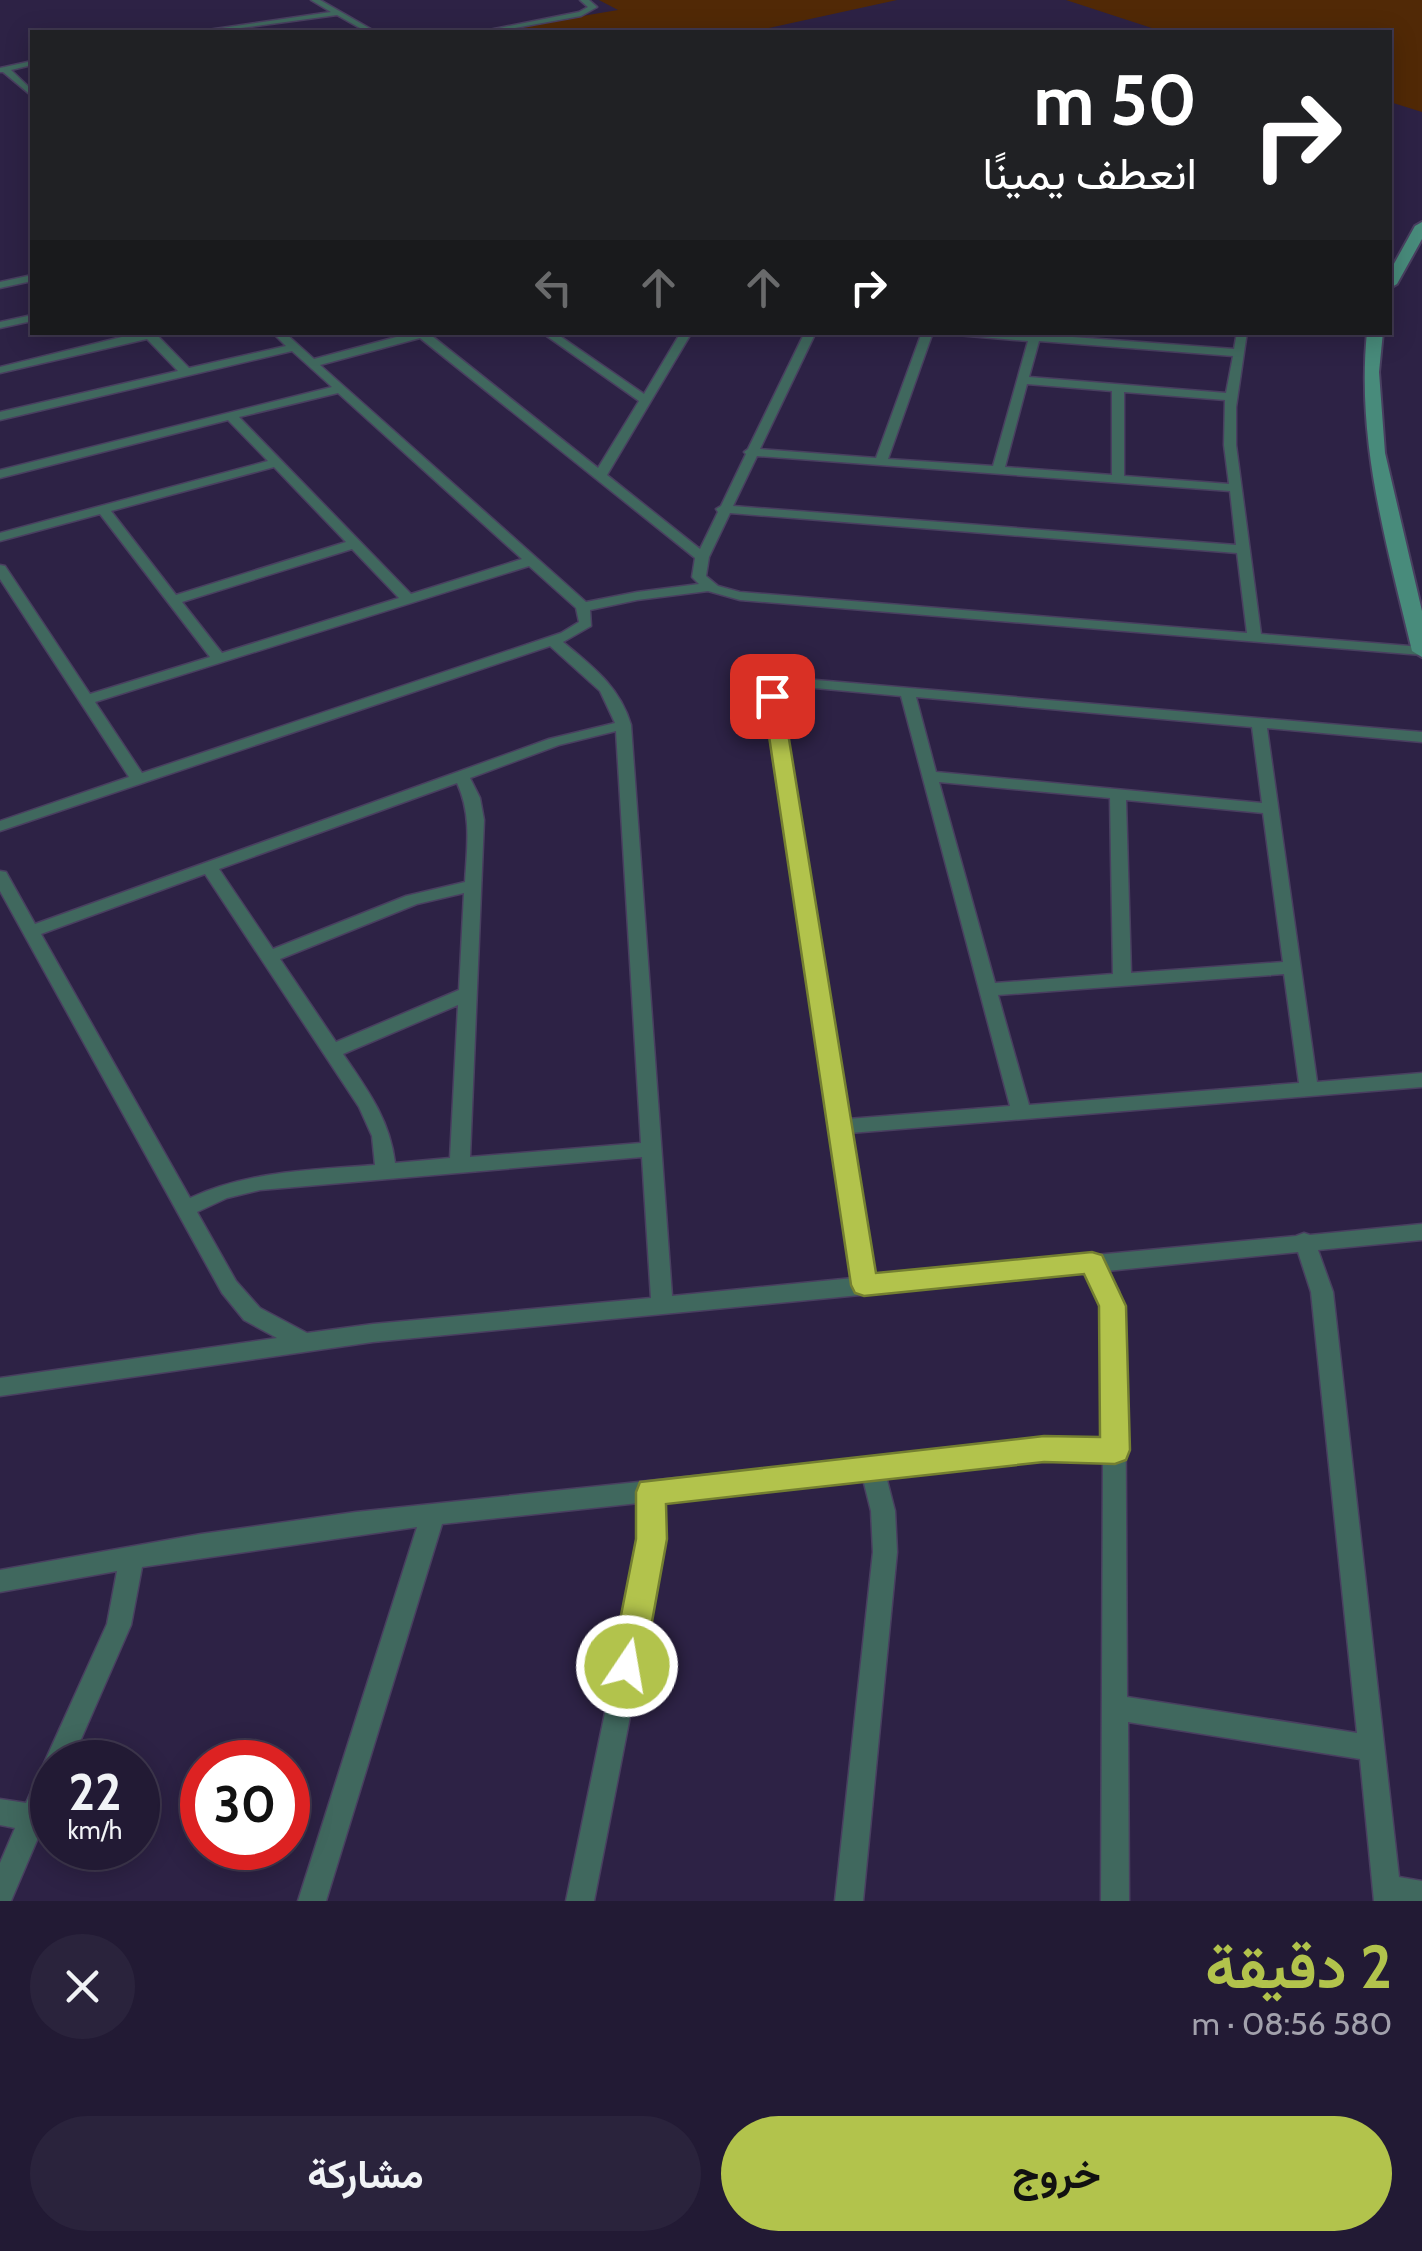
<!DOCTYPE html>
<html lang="ar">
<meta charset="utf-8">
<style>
:root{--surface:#221a34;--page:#2a233c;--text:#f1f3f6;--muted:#a2a1ac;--line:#3f384f;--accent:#b2c34c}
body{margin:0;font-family:Cabin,Vazirmatn,sans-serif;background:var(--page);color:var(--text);direction:rtl;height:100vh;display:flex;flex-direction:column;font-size:38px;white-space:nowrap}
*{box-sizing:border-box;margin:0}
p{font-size:32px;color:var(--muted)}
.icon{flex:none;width:55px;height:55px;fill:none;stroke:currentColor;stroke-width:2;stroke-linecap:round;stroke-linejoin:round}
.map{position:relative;height:1901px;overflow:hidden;direction:ltr}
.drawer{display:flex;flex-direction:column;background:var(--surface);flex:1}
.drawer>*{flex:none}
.hud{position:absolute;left:30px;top:30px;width:1362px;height:305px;border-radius:0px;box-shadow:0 5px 25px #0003,0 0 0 2px var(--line);direction:rtl;background:#202124;color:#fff;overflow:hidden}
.speed{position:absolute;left:30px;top:1740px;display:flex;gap:20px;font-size:50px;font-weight:700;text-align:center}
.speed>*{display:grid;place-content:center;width:130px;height:130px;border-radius:50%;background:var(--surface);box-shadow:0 5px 25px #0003,0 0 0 2px var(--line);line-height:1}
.speed small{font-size:25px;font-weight:400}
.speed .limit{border:15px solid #d22;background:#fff;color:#111}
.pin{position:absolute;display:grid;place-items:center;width:85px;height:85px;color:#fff;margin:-42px;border-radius:20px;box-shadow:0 5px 15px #0006}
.me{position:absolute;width:110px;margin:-55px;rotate:12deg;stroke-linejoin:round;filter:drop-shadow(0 0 8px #0008)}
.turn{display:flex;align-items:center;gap:35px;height:210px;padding:0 30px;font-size:45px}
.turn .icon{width:130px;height:130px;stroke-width:2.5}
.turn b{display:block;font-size:70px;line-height:85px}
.lanes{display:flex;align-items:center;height:95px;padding:0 30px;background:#0003;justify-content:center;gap:50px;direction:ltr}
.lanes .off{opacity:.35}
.round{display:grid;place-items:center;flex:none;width:105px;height:105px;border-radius:52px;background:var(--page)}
.headline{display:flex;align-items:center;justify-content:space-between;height:170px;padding:0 30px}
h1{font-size:60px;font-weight:700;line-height:75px;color:var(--accent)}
.button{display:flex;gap:20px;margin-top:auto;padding:20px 30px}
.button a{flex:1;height:115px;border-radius:60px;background:var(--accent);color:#111;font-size:40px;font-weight:700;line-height:115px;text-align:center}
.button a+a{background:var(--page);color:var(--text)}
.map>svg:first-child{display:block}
</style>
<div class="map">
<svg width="1422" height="1901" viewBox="0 0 1422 1901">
<rect width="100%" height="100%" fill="#2d2245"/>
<path fill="#512906" d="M599,0H897L751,32H487L618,10Z
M1066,0H1422V112L1390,102V32H1164Z"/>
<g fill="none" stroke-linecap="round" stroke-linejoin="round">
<g stroke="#493f60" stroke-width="3">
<path id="street" d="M311,0H320L376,32H367L337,15L211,32H194L331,12Z
M580,0H589L597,7L581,16L493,32H479L579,12L588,7Z
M32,61V65L11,70L32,90V96L3,72H0V68Z
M32,275V281L0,288V282Z
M32,315V321L0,328V322Z
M142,332H154L189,368L286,346L272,332H284L314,359L415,332H427L598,468L639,401L541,332H554L644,394L681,332H692L607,475L700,549L718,512L716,509L721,506L746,454L744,452L748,449L805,332H816L760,449L876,458L922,332H933L888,459L993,466L1028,341L957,335L952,332H1007L1234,349L1237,332H1247L1236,407V445L1261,634L1422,647V655L740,600L708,591L637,600L590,610L591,626L563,642C592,666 620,687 631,725L672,1296L853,1278L764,700L775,685L804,679L1422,732V742L1267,728L1317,1082L1422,1073V1087L850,1133L874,1276L1296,1236L1304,1233L1310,1235L1422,1224V1240L1318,1250L1333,1292L1399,1877L1422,1881V1901H1374L1360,1759L1128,1722L1129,1901H1101L1103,1460L1044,1459L886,1476L895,1511L897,1552L863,1901H835L873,1552L871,1511L863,1479L662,1500L660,1563L594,1901H566L636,1563L639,1503L442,1524L326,1901H298L417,1527L142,1567L131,1625L71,1762H52V1805L11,1901H0V1863L15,1828L0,1825V1799L26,1803L107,1624L117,1571L0,1592V1570L201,1534L356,1512L1044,1439L1103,1440C1103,1386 1114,1321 1087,1273L373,1342L0,1396V1378L277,1338L244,1320L222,1293L0,891V871L6,872L35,924L549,739L615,723L600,691L550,646L0,831V821L129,777L0,579V565L5,566L90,694L210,657L100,514L0,541V533L268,461L228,420L0,478V470L332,387L292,351L0,420V412L178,371L147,339L0,373V367ZM420,338L695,558L692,577L699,584L637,592L586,602L320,365ZM1039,341L1233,356L1226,393L1029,377ZM1027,384L1112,391V475L1005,467ZM1124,392L1225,400L1224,445L1229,484L1124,476ZM338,393L522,559L411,594L239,417ZM757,456L1230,491L1236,545L733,506ZM274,467L346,542L176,595L111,511ZM730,513L1237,553L1247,633L740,592L718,586L706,576L709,557ZM352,549L399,598L222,653L182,602ZM529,566L576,608L579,622L561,633L142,773L95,702ZM804,687L901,696L1010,1106L848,1119L778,700L789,689ZM916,697L1252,727L1262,803L936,772ZM616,731L641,1143L470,1157L484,820L480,798L470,778L559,745ZM939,782L1110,798L1113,974L995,983ZM457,783C472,815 467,848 465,882L406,896L273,949L219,869ZM1126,800L1263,813L1283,962L1131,973ZM205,874L359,1107L372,1136L375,1165C311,1170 249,1171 190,1198L41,934ZM464,893L459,990L336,1042L280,959L417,904ZM1284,974L1299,1083L1029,1105L998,995ZM458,1005L450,1158L395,1163C390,1120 367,1089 343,1054ZM642,1157L651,1298L373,1324L307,1333L260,1308L236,1281L197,1212L227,1198L260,1190ZM1298,1252L1311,1292L1357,1733L1127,1697L1125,1321L1119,1291L1107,1271Z"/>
</g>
<g stroke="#493f60" stroke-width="4">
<path id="secondary" d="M1422,222V239L1397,284L1390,288V271L1415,226Z
M1367,332H1383L1379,372L1385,453L1422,611V657L1412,651C1387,545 1356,443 1367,332Z"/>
</g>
<use href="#street" fill="#40685e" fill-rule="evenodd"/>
<use href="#secondary" fill="#488b7b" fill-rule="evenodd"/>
</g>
<path fill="#b2c34c" stroke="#747f31" stroke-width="2.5" d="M772,690L782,696L876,1273L1092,1252L1102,1255L1126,1306L1130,1450L1126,1460L1115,1464L1044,1462L666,1504L667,1539L644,1666L639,1677L627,1682L616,1677L611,1666L636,1539V1492L640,1482L1044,1436L1100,1437L1099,1306L1084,1274L864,1296L855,1293L851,1285L763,696Z"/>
</svg>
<div class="speed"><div>22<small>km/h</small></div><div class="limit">30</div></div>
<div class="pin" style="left:772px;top:696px;background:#d93025"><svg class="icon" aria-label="arrive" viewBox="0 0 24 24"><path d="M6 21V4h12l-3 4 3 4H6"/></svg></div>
<svg class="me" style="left:627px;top:1666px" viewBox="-20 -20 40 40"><circle r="17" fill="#b2c34c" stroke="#fff" stroke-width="3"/><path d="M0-11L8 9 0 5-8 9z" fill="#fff"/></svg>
<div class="hud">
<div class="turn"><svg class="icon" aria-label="right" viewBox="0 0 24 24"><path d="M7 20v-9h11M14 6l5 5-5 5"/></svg><div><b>50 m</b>انعطف يمينًا</div></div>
<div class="lanes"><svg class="icon off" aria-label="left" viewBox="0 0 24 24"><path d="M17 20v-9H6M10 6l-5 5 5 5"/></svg><svg class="icon off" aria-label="ahead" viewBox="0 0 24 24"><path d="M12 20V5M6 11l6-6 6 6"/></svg><svg class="icon off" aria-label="ahead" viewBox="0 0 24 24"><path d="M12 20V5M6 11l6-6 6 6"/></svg><svg class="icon" aria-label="right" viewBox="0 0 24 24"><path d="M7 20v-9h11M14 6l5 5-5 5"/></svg></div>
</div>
</div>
<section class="drawer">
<div class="headline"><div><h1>2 دقيقة</h1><p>580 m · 08:56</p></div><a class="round"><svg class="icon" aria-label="close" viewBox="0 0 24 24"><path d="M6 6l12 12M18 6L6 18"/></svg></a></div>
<div class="button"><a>خروج</a><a>مشاركة</a></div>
</section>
